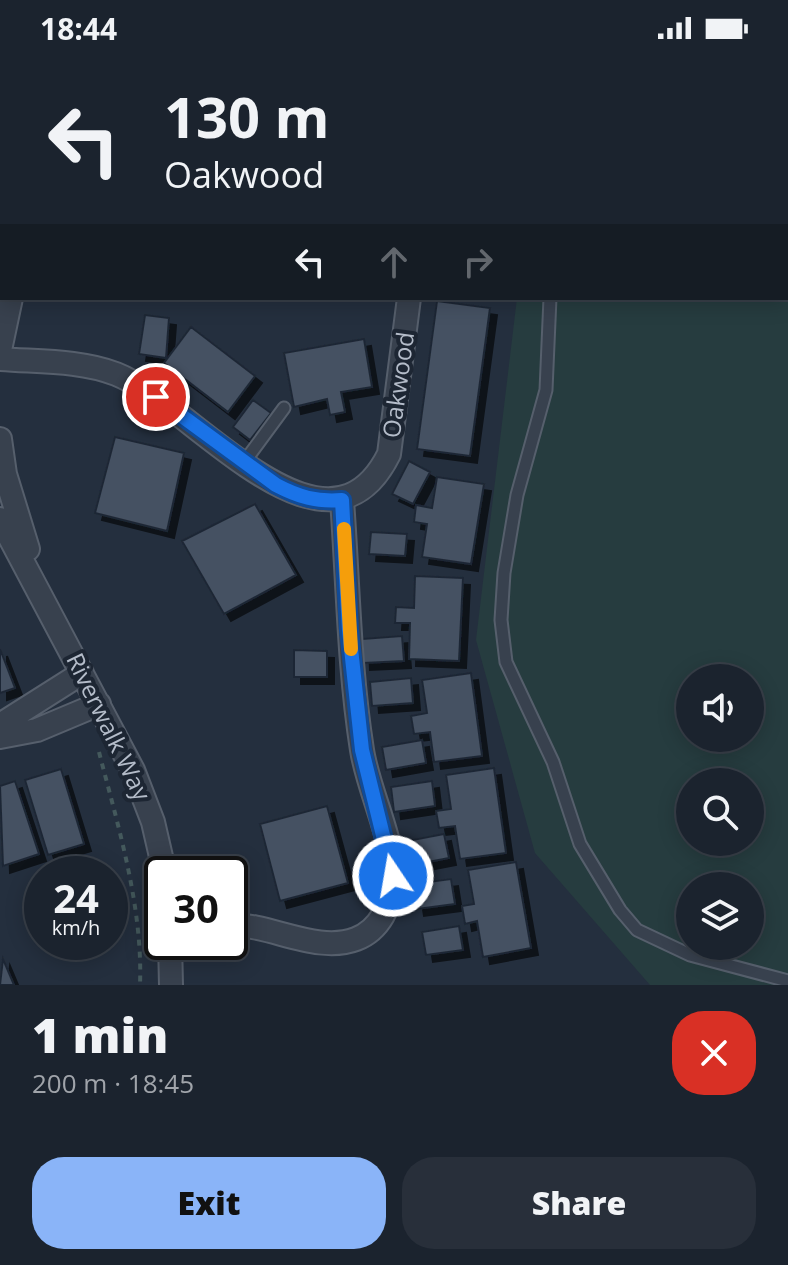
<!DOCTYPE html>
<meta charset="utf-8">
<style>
:root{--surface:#1b232e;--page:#282f3a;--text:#f1f3f6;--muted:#a0a4aa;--line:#39404a;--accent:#8ab4f8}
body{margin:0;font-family:"Open Sans",sans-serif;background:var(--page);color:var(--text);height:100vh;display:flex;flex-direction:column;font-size:30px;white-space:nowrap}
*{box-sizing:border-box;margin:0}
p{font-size:26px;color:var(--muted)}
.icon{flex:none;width:44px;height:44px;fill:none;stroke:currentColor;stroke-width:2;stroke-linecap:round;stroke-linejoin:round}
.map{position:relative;height:929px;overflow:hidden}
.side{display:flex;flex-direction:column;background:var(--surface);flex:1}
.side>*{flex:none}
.banner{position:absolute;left:0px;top:0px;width:788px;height:244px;box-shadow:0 4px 20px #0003,0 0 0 2px var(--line);background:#1b232e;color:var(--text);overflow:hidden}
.controls{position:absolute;left:676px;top:608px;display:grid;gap:16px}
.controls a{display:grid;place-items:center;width:88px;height:88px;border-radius:50%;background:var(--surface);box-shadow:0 4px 20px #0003,0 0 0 2px var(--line);font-size:40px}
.speed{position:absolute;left:24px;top:800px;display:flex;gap:16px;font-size:40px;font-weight:700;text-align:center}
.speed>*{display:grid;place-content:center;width:104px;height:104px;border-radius:50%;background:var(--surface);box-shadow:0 4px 20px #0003,0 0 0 2px var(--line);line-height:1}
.speed small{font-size:20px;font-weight:400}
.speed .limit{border:4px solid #111;border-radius:12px;background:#fff;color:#111}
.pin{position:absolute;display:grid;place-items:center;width:68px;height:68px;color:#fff;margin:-34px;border:4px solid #fff;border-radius:50%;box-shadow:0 2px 8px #0007}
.me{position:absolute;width:88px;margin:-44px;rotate:348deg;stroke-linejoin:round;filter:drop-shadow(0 0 6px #0008)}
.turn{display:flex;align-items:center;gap:28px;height:168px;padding:0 32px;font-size:36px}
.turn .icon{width:104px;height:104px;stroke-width:2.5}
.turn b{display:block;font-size:56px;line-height:68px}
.lanes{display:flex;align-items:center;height:76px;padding:0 32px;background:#0003;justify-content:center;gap:40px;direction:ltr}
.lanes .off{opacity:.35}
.round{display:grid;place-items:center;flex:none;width:84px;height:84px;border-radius:32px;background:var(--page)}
.summary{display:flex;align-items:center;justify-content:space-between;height:136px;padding:0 32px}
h1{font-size:48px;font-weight:800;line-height:60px}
.button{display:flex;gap:16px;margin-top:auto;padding:16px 32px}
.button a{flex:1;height:92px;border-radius:32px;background:var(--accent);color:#111;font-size:32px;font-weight:800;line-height:92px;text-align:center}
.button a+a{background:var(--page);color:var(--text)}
.status{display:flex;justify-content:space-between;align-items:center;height:56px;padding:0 40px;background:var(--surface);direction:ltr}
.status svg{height:22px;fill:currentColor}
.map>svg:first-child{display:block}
</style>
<div class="status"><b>18:44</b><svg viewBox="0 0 49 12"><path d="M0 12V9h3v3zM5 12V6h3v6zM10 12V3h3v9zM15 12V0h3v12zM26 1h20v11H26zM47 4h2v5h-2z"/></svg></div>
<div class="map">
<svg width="788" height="929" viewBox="0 0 788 929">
<defs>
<filter id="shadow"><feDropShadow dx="7" dy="7" stdDeviation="0" flood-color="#0009"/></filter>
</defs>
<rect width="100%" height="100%" fill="#242f3e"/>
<path fill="#263c3f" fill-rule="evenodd" d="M566,0H788V929H650L535,797L476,584L517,242H786V2ZM690,622H750V682H690ZM690,726H750V786H690ZM690,830H750V890H690Z"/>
<path fill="#455162" stroke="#1f2835" stroke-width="2" filter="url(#shadow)" d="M437,245L490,252L470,400L417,393Z
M145,259L169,262L166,302L139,298Z
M191,271L255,320L228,356L164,307Z
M364,283L372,331L341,336L345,356L330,359L327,343L294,351L284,297Z
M253,344L271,357L250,384L233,371Z
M115,381L184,397L167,475L95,457Z
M409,405L430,416L413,448L392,438Z
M437,421L484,428L471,508L422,501L427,468L414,466L416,449L432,452Z
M255,448L296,519L224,558L182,485Z
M371,476L407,478L405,500L369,498Z
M415,520L463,522L459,605L409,603L410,567H395L396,551L414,552Z
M402,580L404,605L363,607L362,583Z
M0,593L15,632L0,637Z
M294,594L327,595V621H294Z
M471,617L482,700L434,706L430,676L414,678L411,660L427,657L422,624Z
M411,622L413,647L372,650L370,626Z
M422,684L426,707L386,714L382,691Z
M494,712L506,797L460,803L455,770L439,772L436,755L451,753L446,719Z
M61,713L84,788L48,799L25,724Z
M15,725L39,798L3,810L0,730Z
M432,725L435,750L394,756L391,731Z
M327,750L348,827L280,845L260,768Z
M444,778L449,802L407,810L402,786Z
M516,806L531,892L483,901L477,865L465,868L462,850L474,848L468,814Z
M451,823L455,848L417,853L413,828Z
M459,870L463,894L426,899L422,876Z
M3,903L14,929H0Z"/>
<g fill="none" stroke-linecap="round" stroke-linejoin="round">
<g stroke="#565f6c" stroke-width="15">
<path id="lane" d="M628,0V2
M754,0L761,2
M786,11H788
M550,242L546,334L517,439L504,517L501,564L506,606L553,706L580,788L620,854L637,874L690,899L788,925
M245,405L284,352"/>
</g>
<g stroke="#565f6c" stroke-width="26">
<path id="street" d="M5,0V2
M45,0V2
M445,2L446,0
M0,98L2,83
M0,294L11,242
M0,303C37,306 80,304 116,318C191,347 326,525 389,398L409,242
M0,383L5,418L28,493
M0,463L133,714L153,766L165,818
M0,669L82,617
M0,681L37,674L99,648
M230,869C271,868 317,898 356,883C380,874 391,849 393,825C395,786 368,734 362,694C349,611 348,527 342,444
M170,886L171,929"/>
</g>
<path stroke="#44595c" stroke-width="4" stroke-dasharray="6 6" stroke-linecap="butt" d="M99,696C118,770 143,851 140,929"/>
<use href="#lane" stroke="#38414e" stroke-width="11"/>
<use href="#street" stroke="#38414e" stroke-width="22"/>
</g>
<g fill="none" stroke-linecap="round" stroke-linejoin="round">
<g stroke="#114b97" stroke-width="20">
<path id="route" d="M156,341L276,429C299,441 316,446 342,444L349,574L362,694L393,820"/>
</g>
<use href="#route" stroke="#1a73e8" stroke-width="14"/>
<path stroke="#f59e0b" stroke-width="14" d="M344,473L351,593"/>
</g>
<g text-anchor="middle" stroke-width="8" stroke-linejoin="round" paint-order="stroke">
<g font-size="24" fill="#b4bcc9" stroke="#1d2633">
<text transform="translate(399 329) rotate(-82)" y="8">Oakwood</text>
<text transform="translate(108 671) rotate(64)" y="8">Riverwalk Way</text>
</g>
</g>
</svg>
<div class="controls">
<a><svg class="icon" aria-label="sound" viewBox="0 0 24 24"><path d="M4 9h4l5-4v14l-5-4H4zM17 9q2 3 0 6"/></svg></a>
<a><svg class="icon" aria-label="search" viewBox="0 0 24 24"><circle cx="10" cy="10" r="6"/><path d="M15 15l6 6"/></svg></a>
<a><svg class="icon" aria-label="layers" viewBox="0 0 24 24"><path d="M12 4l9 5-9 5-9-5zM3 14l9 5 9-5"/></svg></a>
</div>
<div class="speed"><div>24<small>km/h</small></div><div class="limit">30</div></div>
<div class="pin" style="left:156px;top:341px;background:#d93025"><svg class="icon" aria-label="arrive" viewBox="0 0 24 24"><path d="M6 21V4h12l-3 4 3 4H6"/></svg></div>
<svg class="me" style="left:393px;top:820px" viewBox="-20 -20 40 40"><circle r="17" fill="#1a73e8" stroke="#fff" stroke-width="3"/><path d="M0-11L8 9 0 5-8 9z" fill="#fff"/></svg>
<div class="banner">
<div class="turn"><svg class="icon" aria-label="left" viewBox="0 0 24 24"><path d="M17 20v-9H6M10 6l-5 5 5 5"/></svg><div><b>130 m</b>Oakwood</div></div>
<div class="lanes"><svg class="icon" aria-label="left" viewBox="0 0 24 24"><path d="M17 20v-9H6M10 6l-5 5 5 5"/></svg><svg class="icon off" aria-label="ahead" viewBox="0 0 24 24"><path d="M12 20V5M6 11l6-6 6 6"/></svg><svg class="icon off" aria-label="right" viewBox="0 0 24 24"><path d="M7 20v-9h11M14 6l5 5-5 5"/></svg></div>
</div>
</div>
<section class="side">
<div class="summary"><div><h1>1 min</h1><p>200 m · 18:45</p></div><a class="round" style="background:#d93025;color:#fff"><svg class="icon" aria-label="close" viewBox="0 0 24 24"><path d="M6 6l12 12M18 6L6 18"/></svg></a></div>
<div class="button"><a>Exit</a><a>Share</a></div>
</section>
